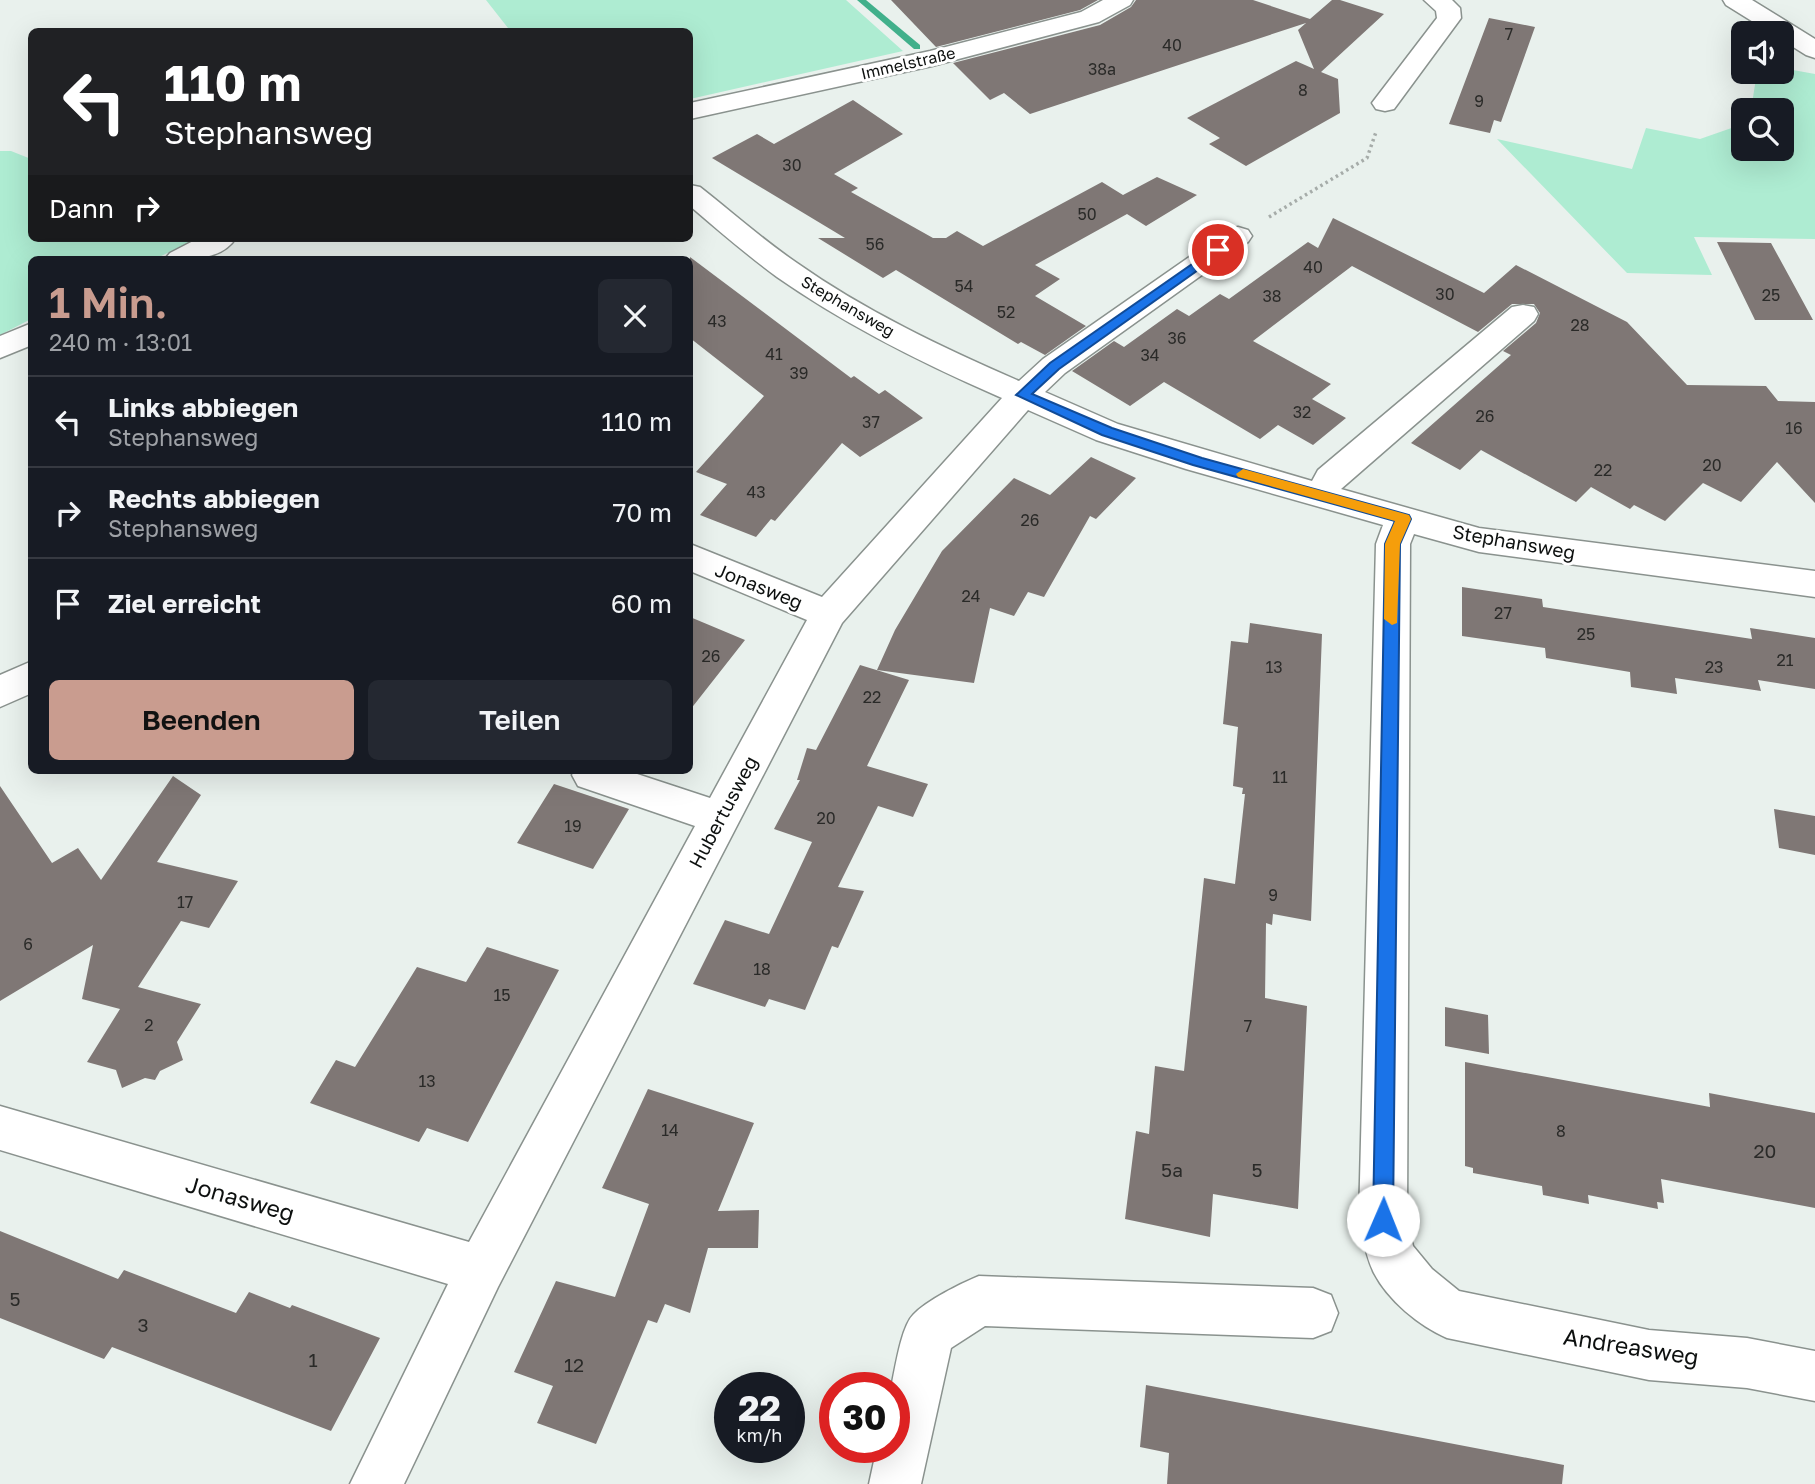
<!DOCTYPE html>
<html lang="de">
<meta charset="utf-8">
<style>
:root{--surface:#171b24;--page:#242831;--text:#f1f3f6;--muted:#9ea1a6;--line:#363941;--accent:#c99c8f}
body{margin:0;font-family:"Golos Text",sans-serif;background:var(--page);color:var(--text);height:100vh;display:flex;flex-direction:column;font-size:26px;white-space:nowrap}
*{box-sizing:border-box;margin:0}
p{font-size:23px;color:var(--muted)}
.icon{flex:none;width:38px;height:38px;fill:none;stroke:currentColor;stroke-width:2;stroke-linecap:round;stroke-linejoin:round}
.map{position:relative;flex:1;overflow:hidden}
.panel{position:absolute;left:28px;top:256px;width:665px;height:518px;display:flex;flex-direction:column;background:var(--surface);border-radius:10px;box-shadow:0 7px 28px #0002}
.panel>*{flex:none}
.hud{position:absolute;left:28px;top:28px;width:665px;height:214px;border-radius:10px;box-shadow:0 7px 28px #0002;background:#202124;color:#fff;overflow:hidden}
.tools{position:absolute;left:1731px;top:21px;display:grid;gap:14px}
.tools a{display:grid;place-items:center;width:63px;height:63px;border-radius:10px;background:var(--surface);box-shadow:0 7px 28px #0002;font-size:35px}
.speed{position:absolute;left:714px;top:1372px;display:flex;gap:14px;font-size:35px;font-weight:700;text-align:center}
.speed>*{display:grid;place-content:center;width:91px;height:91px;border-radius:50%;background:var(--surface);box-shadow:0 7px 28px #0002;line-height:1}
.speed small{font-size:18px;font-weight:400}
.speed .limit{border:10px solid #d22;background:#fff;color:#111}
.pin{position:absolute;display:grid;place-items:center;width:60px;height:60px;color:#fff;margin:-30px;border:4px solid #fff;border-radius:50%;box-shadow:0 2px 7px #0007}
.me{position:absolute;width:77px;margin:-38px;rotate:1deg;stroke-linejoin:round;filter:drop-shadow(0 0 5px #0008)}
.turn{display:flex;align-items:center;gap:24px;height:147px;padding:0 21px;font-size:32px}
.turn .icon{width:91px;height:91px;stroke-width:2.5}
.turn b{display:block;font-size:49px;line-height:60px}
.then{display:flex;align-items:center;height:66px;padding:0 21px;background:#0003;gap:14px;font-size:26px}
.round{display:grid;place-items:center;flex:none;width:74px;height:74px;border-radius:10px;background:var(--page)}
.summary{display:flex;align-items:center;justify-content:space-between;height:119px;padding:0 21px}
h1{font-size:42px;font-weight:600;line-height:52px;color:var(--accent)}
.cta{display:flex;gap:14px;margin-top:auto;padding:14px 21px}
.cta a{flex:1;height:80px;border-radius:10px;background:var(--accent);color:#111;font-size:28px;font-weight:600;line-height:80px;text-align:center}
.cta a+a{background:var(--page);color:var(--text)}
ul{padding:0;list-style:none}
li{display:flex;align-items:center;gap:21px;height:91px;padding:0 21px;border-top:2px solid var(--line)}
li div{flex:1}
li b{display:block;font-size:26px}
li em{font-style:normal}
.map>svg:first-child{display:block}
</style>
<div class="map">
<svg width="1815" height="1484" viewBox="0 0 1815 1484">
<rect width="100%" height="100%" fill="#e9f1ed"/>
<path fill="#aeecd2" d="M486,0H846L903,51L690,99V32L494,31L508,28Z
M1782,68L1815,74V239L1694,237L1712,275L1627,273L1497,139L1632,169L1646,128L1700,139L1743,124V149H1782V110H1751L1757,72H1782Z
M0,151H11L31,159L32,238H188V243L155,259H32L31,319L0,335Z"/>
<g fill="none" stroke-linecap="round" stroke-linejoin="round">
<path fill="#41b08b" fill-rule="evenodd" d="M857,0H866L920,45V49H914Z"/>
</g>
<path fill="#7f7775" d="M891,0H1098L1080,10L936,47Z
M1136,0H1253L1310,19L1332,0H1340L1384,14L1321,72L1338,79L1340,113L1246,166L1209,144L1220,138L1187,118L1296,61L1314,69L1298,30L1306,23L1030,114L1004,93L990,100L953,63L1100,25L1131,7Z
M1489,18L1535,27L1501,122L1494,120L1490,133L1449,124Z
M853,100L903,134L834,174L858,188L851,192L933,238H946L957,231L983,246L1102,182L1123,195L1157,177L1197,195L1146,226L1127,214L1035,265L1060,279L1035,296L1086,326L1045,355L1021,342L1018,344L896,270L883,278L818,238H845L712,158L757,134L774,144Z
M1333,218L1484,293L1516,265L1627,322L1687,385L1766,386L1778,401L1815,402V503L1777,462L1741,502L1703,483L1665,521L1634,505L1630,509L1591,487L1576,502L1481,450L1460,470L1411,443L1511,355L1503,351L1536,323L1540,313L1534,304H1512L1478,332L1352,266L1253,341L1331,384L1312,399L1346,418L1313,445L1278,425L1260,439L1164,382L1130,406L1072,371L1114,341L1124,347L1177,309L1189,316L1220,294L1229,299L1308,242L1318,248Z
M1717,242L1771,243L1813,320H1755Z
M690,257L851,378L854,376L879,394L885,390L923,418L860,457L842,443L775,521L771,519L756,537L700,515L727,484L696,472L764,396L690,338Z
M1091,457L1136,478L1096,519L1090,516L1044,597L1028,592L1014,616L990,608L974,683L877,670L895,630L942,551L1014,478L1050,495Z
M1462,587L1542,599L1543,607L1752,639L1750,628L1815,638V689L1758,680L1761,691L1675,678L1677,694L1631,687L1630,672L1546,658L1545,648L1462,636Z
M690,617L745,640L690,710Z
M1250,623L1322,634L1311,921L1273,914L1272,925L1266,923L1265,998L1307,1006L1298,1209L1213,1194L1210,1237L1125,1219L1136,1131L1149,1134L1155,1066L1184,1071L1204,878L1235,884L1245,794H1242L1243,788L1233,786L1238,727L1223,724L1231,641L1248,643Z
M860,665L909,680L867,766L928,784L913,817L878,806L838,887L864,891L838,948L832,946L805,1010L769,999L765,1007L693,984L725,920L769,934L812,842L774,829L800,780H797L807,748L816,750Z
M173,776L201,795L157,862L238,881L209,928L181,921L138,987L201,1004L177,1042L183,1060L160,1071L155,1080L145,1078L122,1088L116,1070L87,1062L120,1009L82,999L93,945L0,1001V786L52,863L78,848L101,880Z
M554,784L629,809L593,869L517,843Z
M1774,809L1815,816V855L1779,848Z
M487,947L559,970L468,1142L427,1128L419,1142L310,1103L336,1060L355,1067L417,967L466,982Z
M1445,1007L1488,1015L1489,1054L1445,1046Z
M1465,1062L1710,1107L1709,1093L1815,1113V1208L1661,1179L1664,1203L1657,1202L1658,1209L1588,1195L1589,1204L1543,1195L1542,1186L1473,1173V1168L1465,1166Z
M648,1089L754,1123L718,1211L759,1210L758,1248H708L690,1313L665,1304L657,1323L648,1320L596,1444L537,1423L553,1386L514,1372L556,1281L615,1297L649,1204L602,1188Z
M0,1231L118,1279L124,1270L236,1313L249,1292L290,1308L292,1305L380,1338L331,1431L112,1347L104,1359L0,1318Z
M1146,1385L1564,1465L1562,1484H1167L1169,1453L1140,1447Z"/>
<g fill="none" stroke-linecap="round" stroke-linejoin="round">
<g stroke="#8a928e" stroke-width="3">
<path id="minor" d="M1103,0H1133L1130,5L1099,22L932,66L690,119V103L930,51L1081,12Z
M1424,0H1452L1460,8L1461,18L1394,109L1385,111L1376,109L1372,103L1437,18L1436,11Z
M1723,0H1752L1815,39V58L1806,55L1782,40V33H1771L1726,5Z
M690,185L700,187C732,212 763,240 797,263C865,311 943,348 1019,381L1043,359L1228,230L1238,227L1248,230L1252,236L1248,242L1065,373L1045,392L1118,424L1312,481L1318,470L1512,307L1523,305L1534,307L1538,314L1534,321L1341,489L1479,528L1815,571V597L1479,552L1414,534L1410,544L1407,1220L1413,1246L1432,1269L1459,1291L1649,1330L1747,1338L1815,1351V1401L1747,1388L1649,1380L1447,1338C1419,1326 1388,1300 1374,1273C1366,1257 1363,1238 1359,1220L1376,544L1383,525L1186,469L1096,440L1028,410L842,623L498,1287L404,1484H350L448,1284L0,1150V1106L469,1242L695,826L578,786L572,775L575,770H625L710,798L807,620L690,571V544L822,597L1002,398C924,364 847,326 777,277C747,255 718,230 690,206Z
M199,238H236C221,261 190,259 165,259L170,253Z
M32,323V345L0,358V336Z
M32,661V693L0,707V675Z
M979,1276L1313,1288L1331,1295L1338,1313L1331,1331L1313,1338L985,1326L951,1348L921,1484H869L877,1447H894V1388H891C895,1370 901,1327 913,1315C927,1300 960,1284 979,1276Z"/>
</g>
<path stroke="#a6aca9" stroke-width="3.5" stroke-dasharray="2.5 3.5" stroke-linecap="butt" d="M1269,217L1367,158L1376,132"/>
<use href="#minor" fill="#fff" fill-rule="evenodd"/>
</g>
<path fill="#1a73e8" stroke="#114b97" stroke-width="2" d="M1218,246L1224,250L1222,253L1059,369L1032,394L1112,428L1202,458L1409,515L1411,519L1400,544L1393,1220L1390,1226L1383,1229L1376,1226L1373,1220L1385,544L1395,521L1193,465L1102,435L1016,395L1050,363Z"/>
<path fill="#f59e0b" d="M1243,469L1409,515L1411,519L1400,544L1397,623L1392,625L1384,619L1385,544L1395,521L1238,477L1236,474Z"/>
<g text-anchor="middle" stroke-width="6" stroke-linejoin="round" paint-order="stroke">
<g font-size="16" fill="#2a2a28">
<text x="1509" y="40">7</text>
<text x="1172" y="51">40</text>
<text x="1102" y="75">38a</text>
<text x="1303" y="96">8</text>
<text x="1479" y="107">9</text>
<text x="792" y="171">30</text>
<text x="1087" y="220">50</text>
<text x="875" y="250">56</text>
<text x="1313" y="273">40</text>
<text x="964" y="292">54</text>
<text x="1445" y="300">30</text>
<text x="1771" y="301">25</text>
<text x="1272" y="302">38</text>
<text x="1006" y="318">52</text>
<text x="717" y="327">43</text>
<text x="1580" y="331">28</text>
<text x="1177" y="344">36</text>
<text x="774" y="360">41</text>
<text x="1150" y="361">34</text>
<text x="799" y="379">39</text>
<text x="1302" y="418">32</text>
<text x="1485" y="422">26</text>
<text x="871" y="428">37</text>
<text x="1794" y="434">16</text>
<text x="1712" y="471">20</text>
<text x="1603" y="476">22</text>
<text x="756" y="498">43</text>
<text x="1030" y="526">26</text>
<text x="971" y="602">24</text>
<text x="1503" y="619">27</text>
<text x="1586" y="640">25</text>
<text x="711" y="662">26</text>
<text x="1785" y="666">21</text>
<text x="1274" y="673">13</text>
<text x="1714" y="673">23</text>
<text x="872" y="703">22</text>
<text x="1280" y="783">11</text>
<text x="826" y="824">20</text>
<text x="573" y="832">19</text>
<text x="1273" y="901">9</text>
<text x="185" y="908">17</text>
<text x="28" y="950">6</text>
<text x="762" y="975">18</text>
<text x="502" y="1001">15</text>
<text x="149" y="1031">2</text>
<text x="1248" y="1032">7</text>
<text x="427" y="1087">13</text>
<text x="670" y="1136">14</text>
<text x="1561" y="1137">8</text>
</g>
<g font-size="16" fill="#0d100f" stroke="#fff">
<text transform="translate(908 63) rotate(-13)" y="6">Immelstraße</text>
<text transform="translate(848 306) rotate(30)" y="6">Stephansweg</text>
</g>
<g font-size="19" fill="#0d100f" stroke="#fff">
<text transform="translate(1514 542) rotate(10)" y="7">Stephansweg</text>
<text transform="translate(759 586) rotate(22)" y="7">Jonasweg</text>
<text transform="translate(723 812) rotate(-62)" y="7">Hubertusweg</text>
</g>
<g font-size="19" fill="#2a2a28">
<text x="1765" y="1158">20</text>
<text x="1172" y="1177">5a</text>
<text x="1257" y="1177">5</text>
<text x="15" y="1306">5</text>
<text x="143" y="1332">3</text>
<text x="313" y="1367">1</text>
<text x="574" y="1372">12</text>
</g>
<g font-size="23" fill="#0d100f" stroke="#fff">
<text transform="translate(240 1199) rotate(16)" y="8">Jonasweg</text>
<text transform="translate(1631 1347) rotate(9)" y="8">Andreasweg</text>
</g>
</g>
</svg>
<div class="tools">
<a><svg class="icon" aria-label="sound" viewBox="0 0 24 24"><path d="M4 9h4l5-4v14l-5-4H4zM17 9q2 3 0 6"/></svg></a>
<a><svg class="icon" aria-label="search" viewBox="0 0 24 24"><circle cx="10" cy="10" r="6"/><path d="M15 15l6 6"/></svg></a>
</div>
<div class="speed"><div>22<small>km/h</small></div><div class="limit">30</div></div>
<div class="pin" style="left:1218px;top:250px;background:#d93025"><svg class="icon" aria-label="arrive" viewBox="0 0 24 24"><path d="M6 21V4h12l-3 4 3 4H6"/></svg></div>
<svg class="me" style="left:1383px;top:1220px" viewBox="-20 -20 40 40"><circle r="19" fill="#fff"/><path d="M0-13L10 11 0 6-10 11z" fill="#1a73e8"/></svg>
<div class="hud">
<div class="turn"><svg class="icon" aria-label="left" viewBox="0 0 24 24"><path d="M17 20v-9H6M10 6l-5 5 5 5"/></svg><div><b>110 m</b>Stephansweg</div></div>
<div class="then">Dann<svg class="icon" aria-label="right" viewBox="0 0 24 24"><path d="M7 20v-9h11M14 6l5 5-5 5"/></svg></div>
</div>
<section class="panel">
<div class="summary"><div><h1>1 Min.</h1><p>240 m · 13:01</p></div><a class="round"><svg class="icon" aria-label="close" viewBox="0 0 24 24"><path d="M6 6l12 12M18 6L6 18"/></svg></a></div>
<ul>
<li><svg class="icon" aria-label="left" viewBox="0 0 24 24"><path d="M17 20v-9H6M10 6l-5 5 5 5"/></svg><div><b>Links abbiegen</b><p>Stephansweg</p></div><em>110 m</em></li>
<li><svg class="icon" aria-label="right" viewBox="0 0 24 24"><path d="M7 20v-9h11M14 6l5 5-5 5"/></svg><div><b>Rechts abbiegen</b><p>Stephansweg</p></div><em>70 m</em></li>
<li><svg class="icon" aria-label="arrive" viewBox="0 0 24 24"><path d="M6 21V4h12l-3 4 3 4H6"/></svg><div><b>Ziel erreicht</b></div><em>60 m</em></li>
</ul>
<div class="cta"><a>Beenden</a><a>Teilen</a></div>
</section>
</div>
